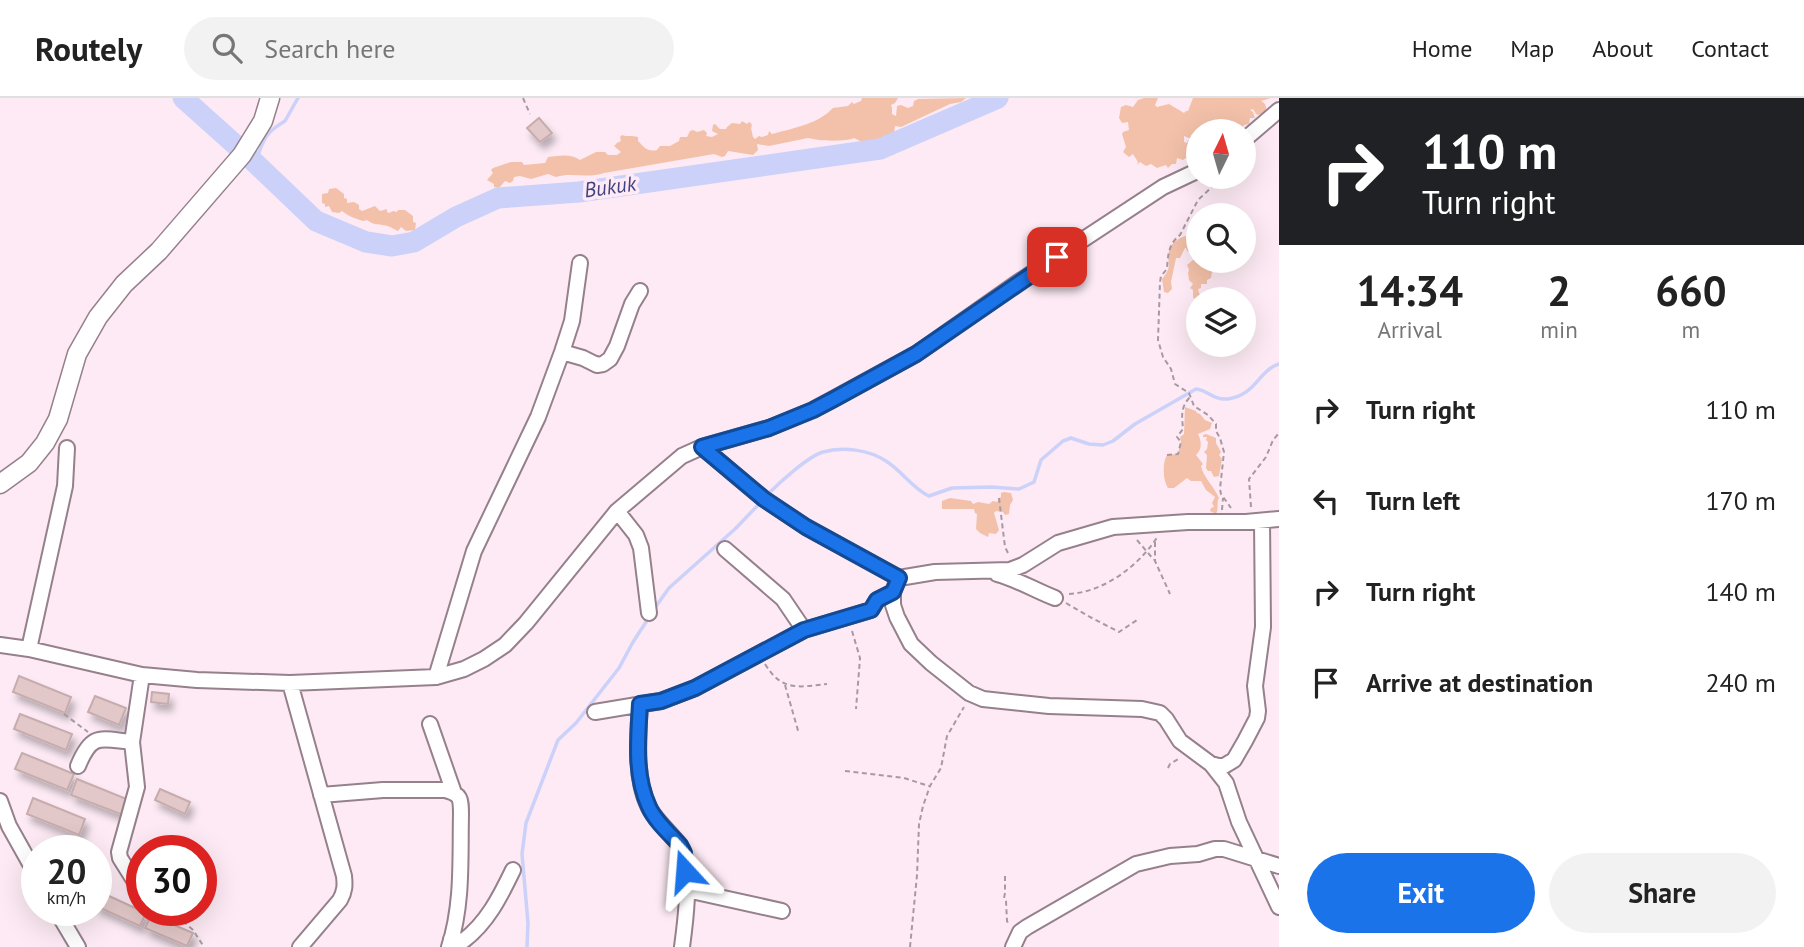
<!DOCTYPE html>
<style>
:root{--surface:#fff;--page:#f2f2f2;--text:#222;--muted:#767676;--line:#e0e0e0;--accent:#1a73e8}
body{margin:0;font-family:"PT Sans",sans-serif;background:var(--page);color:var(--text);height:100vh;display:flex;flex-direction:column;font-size:26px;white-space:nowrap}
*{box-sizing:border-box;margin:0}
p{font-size:23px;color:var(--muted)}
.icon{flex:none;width:38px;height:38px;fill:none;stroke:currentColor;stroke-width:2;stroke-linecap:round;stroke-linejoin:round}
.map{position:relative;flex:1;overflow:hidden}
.side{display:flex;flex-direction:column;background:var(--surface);width:525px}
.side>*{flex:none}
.guide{background:#202124;color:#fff;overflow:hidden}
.needle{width:46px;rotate:5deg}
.tools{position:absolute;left:1186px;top:21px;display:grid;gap:14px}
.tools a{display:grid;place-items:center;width:70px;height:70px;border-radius:50%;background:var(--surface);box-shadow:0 7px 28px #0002;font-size:35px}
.speed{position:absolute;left:21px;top:737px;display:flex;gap:14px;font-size:35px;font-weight:700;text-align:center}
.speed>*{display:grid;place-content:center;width:91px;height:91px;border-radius:50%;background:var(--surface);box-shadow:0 7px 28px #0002;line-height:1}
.speed small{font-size:18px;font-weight:400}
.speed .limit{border:10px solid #d22;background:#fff;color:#111}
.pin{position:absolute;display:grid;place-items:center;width:60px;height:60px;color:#fff;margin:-30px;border-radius:14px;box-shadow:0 4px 10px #0006}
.me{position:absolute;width:77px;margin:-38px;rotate:341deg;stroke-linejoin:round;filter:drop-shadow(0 0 5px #0008)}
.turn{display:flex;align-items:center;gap:24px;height:147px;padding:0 28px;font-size:32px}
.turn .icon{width:91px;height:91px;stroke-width:2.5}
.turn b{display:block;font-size:49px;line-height:60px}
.eta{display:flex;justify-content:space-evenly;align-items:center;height:119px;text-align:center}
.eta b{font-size:42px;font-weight:800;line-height:49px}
.cta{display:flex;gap:14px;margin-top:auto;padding:14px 28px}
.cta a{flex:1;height:80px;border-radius:42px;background:var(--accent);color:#fff;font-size:28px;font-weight:800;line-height:80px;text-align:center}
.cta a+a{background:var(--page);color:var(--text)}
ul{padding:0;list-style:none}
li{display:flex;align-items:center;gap:21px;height:91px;padding:0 28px}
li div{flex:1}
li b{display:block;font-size:26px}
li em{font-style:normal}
header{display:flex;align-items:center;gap:42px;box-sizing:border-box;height:98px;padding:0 35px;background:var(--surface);border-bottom:2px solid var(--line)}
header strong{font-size:33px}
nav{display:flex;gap:38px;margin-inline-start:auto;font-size:24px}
.search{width:490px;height:63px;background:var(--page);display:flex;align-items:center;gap:18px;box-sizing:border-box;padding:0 24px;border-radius:38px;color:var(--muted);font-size:26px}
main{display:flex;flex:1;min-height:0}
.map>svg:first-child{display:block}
</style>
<header>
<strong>Routely</strong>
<div class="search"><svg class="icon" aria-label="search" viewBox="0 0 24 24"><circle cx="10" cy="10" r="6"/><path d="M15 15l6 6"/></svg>Search here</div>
<nav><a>Home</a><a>Map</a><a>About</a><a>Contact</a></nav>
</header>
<main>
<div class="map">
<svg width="1279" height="849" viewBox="0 0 1279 849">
<defs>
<filter id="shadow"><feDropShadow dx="4" dy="7" stdDeviation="3.5" flood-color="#0004"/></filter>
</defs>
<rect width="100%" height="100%" fill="#fdeaf4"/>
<path fill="#f3c1a9" d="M862,0H898L895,5L891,7L892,10V16L896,18L897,8L901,7L908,10L913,8L914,3L918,1L966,0L961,4L950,6L901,29L895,28L894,35L890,36L889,41L881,47L872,46L869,50L863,49L862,44L854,40C845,44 819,43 808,40L769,48L757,46L758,52L753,57L728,53L725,58L722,59L714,56L604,75C588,81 571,74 556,79L548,76L531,81L520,78L514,79L513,83L510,85L505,83L499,90L494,89V86L487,82L493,75L491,72L493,70L511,64H522L524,67L545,65L548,59C560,58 570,55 580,62L596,54H605L608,57H617L621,54L614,48L617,45L621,43L620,39L622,37C626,39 632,37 638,39V43C645,50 647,54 657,52L660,48H670L679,43L680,39H687L690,33L693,32L697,34L704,32L707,35L706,38L712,39L718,36L712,33L713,27L715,26L720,31H726L727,29L732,25L740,26L742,23L747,26L749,24L751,25L752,28L751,30L753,39L755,41L759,38L762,39L768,37L769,33L772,36C794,30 818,26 833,10L848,8L852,4L854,6L861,3Z
M1144,0H1158L1155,7L1157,9L1169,6L1184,15L1186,13H1188L1193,0H1271L1261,3C1266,5 1267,10 1266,15L1258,17L1256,16L1253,11L1250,12L1253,14L1255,20H1250L1249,26L1244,27L1240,33H1232L1228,30L1222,31L1220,33H1199V44L1184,38V44L1187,45L1188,42H1191L1199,47V58L1194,60L1189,58L1183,62L1177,60L1176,66H1172L1168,70L1166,67L1157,70L1151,66L1146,68L1140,64L1137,67L1138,64L1133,56L1129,59L1123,54L1126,49L1122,36L1123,34L1129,32L1128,24L1122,25L1119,20L1121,9L1126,7L1133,9L1138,2Z
M336,90L344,96V100L347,101V105L354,104L359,107V111L362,113L375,108L380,113L387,111V114L389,115L393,113L397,114L398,112H405L413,118V124L416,125L415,132L406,133L401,129L398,133C395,132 393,130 390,129C381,125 376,129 367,122L363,123C356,121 348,118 342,113L339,115L332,114L329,108L325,109V106L322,105V96L328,95L329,91Z
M1195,120H1199V134L1194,136L1197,138L1196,140L1198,142L1195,143L1199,145V158L1187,153L1186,150H1185L1180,160H1176L1171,184L1172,191L1168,195L1164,194L1162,181C1174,167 1166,165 1169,153C1171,143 1183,138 1190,137L1189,134L1192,133L1193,129L1195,128Z
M1193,162L1229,163L1234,165L1227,169L1226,165L1222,163L1213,168L1211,180L1207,182V186H1201V190L1198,191L1199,195L1202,198L1201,201H1199V209L1197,208V201L1193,200V192L1190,190L1193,186L1189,182L1188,175L1189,172L1187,167Z
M1185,309L1196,313L1197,315L1200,316L1205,322L1212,325L1210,331L1198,336C1202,344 1202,351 1196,357L1203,366L1201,368C1203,379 1214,388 1219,400C1216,405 1219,411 1216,416L1210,413L1211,410L1214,409L1212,405L1215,399L1206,392L1201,383H1191L1187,380L1174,390H1168C1163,382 1162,365 1167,357L1178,356L1181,343L1180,339L1184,336Z
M1206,336L1216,340V345L1221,354L1219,357L1222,361L1219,378L1214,379L1211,373H1208L1206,370L1207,357L1204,354L1207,351L1208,344L1206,342L1207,339H1203V337Z
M1004,394L1011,395L1013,402L1010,407L1009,416L1005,417L1003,414L996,413L994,415L999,432L996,436L989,435L988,439L980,435L976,431L977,416L975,415L974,411H942V403L950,400L971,403L973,406L978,404L989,406L993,403L997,404L999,400L1001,399V395Z"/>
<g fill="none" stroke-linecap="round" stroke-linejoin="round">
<path stroke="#cbd1f9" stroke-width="3.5" d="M255,65C264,42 263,36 285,23L298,0
M767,397C779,385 807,359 823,354C843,348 869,352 886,363C902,373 912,390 929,398L952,390L992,389L1019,391L1034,384L1041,362L1063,343L1071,340L1089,346L1103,347L1113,343L1135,326L1196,291C1208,292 1212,302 1228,301C1256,297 1258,273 1279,266
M654,511L669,490L735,431L762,403
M527,849L528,825L522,756L526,725L558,642L576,625L619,570L633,544L650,518"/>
<path stroke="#cbd1f9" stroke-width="21" d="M183,0L240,51
M251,61L316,123L366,144L392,148L414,144L456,119L498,100L579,94L880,51L998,0"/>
</g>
<path fill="#e3c8c9" stroke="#c7acad" stroke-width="2" filter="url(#shadow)" d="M539,20L552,35L540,44L527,30Z
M19,578L71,599L65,615L13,594Z
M152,594L169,596L168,606L151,604Z
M95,598L126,610L119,627L88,614Z
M20,616L72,636L66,652L14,631Z
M22,655L74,676L67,692L15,671Z
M77,681L129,702L123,717L71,697Z
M160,691L190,704L185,716L155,702Z
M33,700L85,721L79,737L27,716Z
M96,792L146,815L140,828L96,808Z
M151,817L193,835L187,848L145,830Z"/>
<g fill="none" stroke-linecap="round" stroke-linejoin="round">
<g stroke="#95808c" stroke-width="18">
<path id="minor" d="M1244,42L1279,12
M562,254L583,260L597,267L603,266L610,261L617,248L632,206L640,193
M702,349L764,401L806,429L899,480L935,474L1010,472L1023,467L1058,445L1113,429L1188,424H1246L1279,421
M617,413L636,437L641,450L649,515
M725,451L783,501L804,532
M997,476C1017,481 1036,493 1055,500
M893,494V507L897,519L911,546L931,565L969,595L983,601L1049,608L1142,611L1160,615L1166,621L1180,643L1211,666L1226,685L1239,724L1279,809
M0,547L29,551L142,577L197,582L290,585L436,579L464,571L484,561L505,547L526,525L617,413L682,358L702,349L769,330L813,312L916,256L1014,187L1163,89L1199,72
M29,551L65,388L67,350
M436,579L474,453L538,319L562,254L572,223L580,165
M290,585L344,778C345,787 345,793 340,802L300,849
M640,606C638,637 634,686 651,713C659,726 681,744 684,756C690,786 686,819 682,849
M595,614L661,603L695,590L804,532L871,512L877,502L893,494L896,486
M430,626L454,695
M1211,666L1218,668H1224L1234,662L1245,643L1257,620L1258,613L1255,588L1263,529L1262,423
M78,668C92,634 100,641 132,644
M321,697L383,692H445C461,696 461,701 461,716C460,760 463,807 449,849
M0,703L9,728L37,778
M687,792L782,813
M142,795L120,760L119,754L137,689L132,644L142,577
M56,812L78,849
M164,812L170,816
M451,841L463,843C487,825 500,799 513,772
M1013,849L1020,834L1027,829L1136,766L1170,758L1198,756L1215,751H1224L1279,768"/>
</g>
<g stroke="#95808c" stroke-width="21">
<path id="major" d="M0,386L29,365L45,345L58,321L77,256L98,219L124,186L159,153L242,57L263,23L270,0"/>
</g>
<path stroke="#a799a1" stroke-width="2" stroke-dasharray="5 3.5" stroke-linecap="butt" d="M523,0L530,16
M1220,79L1212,89L1198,102L1180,137C1168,146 1168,158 1167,171L1161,178L1160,184L1158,242L1163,259L1171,271L1175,286L1189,295L1194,308L1208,317L1216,326V333L1220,340L1224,354L1220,391L1221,396L1231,410
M1167,357L1178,356L1181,344L1177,339L1183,331C1182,318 1180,310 1190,299
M999,400L1005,449L1009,457
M1251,409L1249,381L1266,359L1273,342L1279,335
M1222,412L1223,400
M1137,442L1154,462
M1155,444V463L1170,496
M1069,496C1104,494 1139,468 1158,438
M1066,505L1090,519L1119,534L1137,522
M852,533L860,560L856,611
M765,566C782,594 799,589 827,586
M785,587L799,636
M64,616L88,634
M1168,670L1170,666L1180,660
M845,673L904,680L929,688
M1005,778V795L1004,800L1006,803L1007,823L1009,827
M183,823L193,832L204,849
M910,849L917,777L919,726L923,708L930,688L941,670L947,638L964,609"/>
<use href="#minor" stroke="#fff" stroke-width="14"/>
<use href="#major" stroke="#fff" stroke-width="18"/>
</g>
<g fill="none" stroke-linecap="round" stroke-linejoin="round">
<g stroke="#114b97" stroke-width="18">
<path id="route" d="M685,773L684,755L680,747C670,736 655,723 649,709C634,677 638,640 640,606L661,603L695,590L804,532L871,512L877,502L893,494L899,480L806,429L764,401L702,349L769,330L813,312L834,301L916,256L1057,159"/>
</g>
<use href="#route" stroke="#1a73e8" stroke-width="12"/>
</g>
<g text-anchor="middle" stroke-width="7" stroke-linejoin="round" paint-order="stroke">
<g font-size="21" font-style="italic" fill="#414481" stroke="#fdeaf4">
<text transform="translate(610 89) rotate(-8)" y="7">Bukuk</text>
</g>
</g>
</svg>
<div class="tools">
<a><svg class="needle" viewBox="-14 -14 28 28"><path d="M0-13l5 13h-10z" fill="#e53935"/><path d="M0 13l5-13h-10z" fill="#767676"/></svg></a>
<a><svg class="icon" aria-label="search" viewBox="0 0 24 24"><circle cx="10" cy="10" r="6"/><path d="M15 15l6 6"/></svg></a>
<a><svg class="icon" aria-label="layers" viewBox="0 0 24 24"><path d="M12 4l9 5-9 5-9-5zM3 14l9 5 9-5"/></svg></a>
</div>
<div class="speed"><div>20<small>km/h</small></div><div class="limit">30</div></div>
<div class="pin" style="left:1057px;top:159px;background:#d93025"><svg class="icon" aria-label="arrive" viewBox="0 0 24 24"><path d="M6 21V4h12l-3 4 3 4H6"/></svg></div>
<svg class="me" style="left:685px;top:773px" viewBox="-20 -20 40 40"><path d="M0-17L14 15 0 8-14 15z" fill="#1a73e8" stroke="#fff" stroke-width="4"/></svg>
</div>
<section class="side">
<div class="guide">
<div class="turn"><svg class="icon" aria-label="right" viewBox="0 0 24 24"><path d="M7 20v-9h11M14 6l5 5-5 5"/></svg><div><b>110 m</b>Turn right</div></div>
</div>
<div class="eta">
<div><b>14:34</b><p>Arrival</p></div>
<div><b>2</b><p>min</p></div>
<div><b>660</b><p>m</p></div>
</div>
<ul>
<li><svg class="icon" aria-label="right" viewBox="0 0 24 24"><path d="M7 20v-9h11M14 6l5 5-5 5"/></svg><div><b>Turn right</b></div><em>110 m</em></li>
<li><svg class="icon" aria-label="left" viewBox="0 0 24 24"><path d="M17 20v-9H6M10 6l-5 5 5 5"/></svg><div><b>Turn left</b></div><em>170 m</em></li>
<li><svg class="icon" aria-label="right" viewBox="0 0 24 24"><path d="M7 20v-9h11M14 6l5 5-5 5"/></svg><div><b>Turn right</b></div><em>140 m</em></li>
<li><svg class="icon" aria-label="arrive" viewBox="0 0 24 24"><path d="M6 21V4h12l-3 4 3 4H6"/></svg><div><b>Arrive at destination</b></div><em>240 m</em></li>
</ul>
<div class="cta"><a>Exit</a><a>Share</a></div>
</section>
</main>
